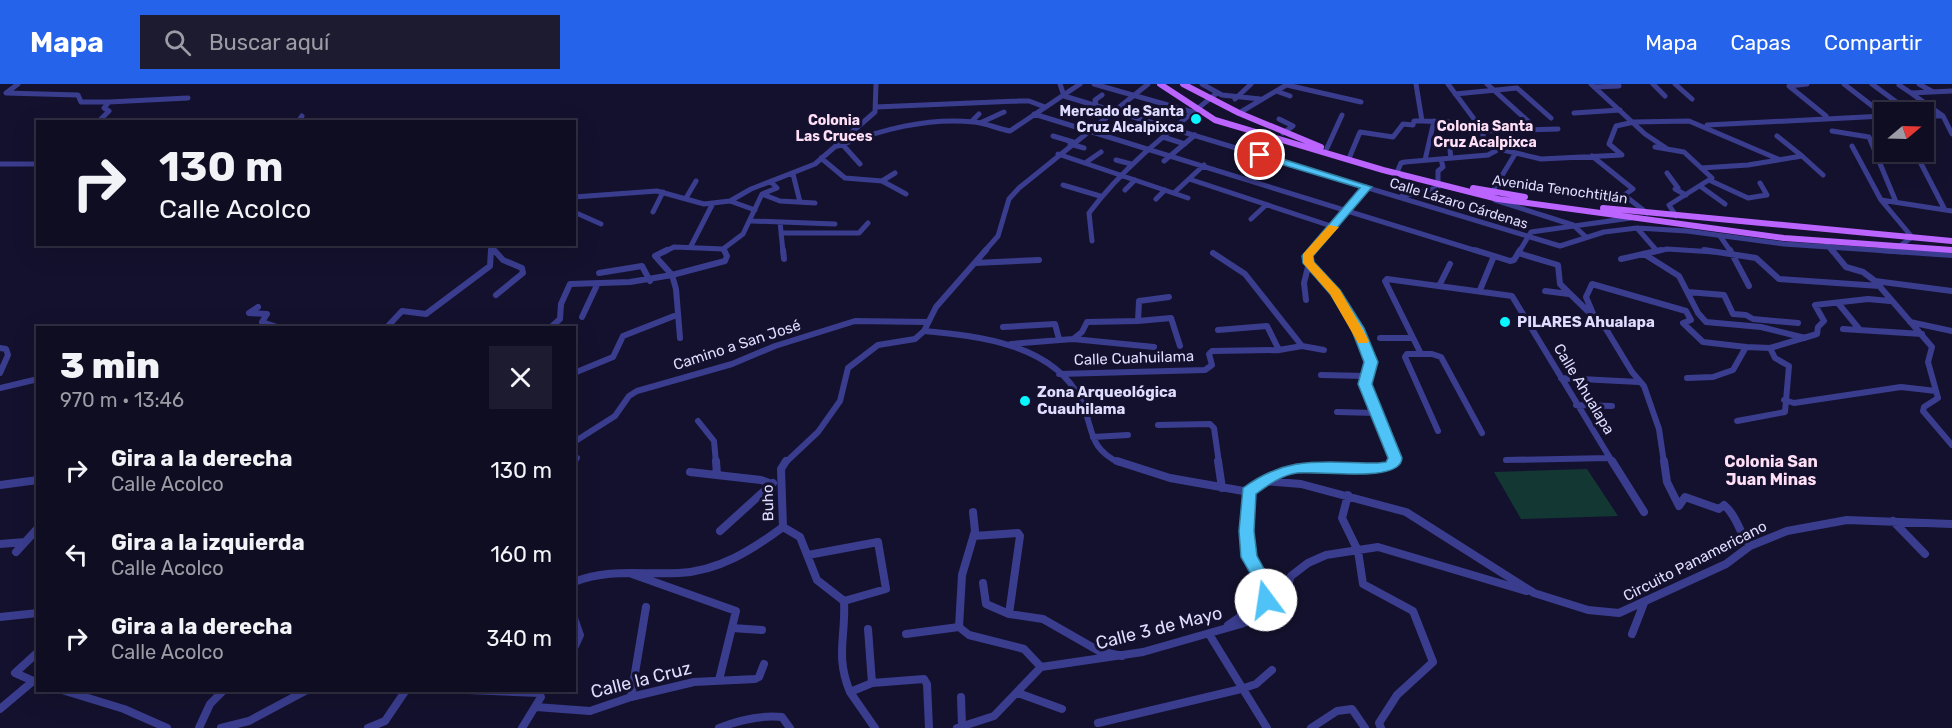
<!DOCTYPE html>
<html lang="es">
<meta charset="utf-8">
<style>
:root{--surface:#0f0d22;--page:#1d1b2f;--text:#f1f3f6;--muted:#9b9ca5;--line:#2f2d40;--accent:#2563eb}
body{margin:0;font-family:Rubik,sans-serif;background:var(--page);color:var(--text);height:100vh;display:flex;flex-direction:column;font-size:22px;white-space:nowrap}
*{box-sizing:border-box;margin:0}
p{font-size:20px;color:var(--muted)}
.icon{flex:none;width:33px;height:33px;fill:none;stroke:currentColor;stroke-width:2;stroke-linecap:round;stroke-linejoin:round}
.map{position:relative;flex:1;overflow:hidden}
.sheet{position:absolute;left:36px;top:242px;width:540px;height:366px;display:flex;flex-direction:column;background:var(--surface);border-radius:0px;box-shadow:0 6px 24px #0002,0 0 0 2px var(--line)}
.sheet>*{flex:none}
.guide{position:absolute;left:36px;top:36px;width:540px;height:126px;border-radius:0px;box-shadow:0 6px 24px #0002,0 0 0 2px var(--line);background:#0f0d22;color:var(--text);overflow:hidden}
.needle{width:39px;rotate:71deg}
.buttons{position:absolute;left:1874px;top:18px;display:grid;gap:12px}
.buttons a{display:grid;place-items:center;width:60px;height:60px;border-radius:0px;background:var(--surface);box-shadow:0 6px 24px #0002,0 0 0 2px var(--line);font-size:30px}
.pin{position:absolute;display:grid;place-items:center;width:51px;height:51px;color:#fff;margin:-26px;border:3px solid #fff;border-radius:50%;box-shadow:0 2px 6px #0007}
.me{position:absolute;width:66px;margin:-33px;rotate:346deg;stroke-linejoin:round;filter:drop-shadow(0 0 4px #0008)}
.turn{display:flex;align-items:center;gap:21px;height:126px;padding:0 24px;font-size:27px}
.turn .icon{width:78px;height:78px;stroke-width:2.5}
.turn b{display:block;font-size:42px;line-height:51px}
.round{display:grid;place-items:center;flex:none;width:63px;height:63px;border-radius:0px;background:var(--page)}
.summary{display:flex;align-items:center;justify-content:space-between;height:102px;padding:0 24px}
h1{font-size:36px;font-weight:800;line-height:45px}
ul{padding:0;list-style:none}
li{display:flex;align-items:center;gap:18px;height:84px;padding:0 24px}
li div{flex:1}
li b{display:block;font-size:22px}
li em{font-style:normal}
header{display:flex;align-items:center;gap:36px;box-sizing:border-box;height:84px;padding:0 30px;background:var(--accent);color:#fff}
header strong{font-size:28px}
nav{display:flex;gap:33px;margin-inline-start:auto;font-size:21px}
.search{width:420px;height:54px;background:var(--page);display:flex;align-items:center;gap:15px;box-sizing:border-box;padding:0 21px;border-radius:0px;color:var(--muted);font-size:22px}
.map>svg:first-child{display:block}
</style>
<header>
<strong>Mapa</strong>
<div class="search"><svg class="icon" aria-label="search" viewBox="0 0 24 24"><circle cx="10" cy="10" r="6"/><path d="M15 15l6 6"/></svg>Buscar aquí</div>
<nav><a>Mapa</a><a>Capas</a><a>Compartir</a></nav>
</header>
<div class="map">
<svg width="1952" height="644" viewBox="0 0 1952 644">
<rect width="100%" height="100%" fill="#14112e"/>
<path fill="#133834" d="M1587,385L1618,432L1521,435L1494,388Z"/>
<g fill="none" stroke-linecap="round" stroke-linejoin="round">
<path stroke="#3a3d8e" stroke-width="5" d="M18,0L6,9L78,11L81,18H109L104,24L109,27L98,38
M1060,0L1064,12
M1094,0L1196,29
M1202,0L1222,11L1260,15
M1448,0L1483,47V55L1499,65
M1487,0L1529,38
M1591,0L1645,50L1666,64
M1653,0L1665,12
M1675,0L1692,15
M1807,0L1789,2L1826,32
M1844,0L1884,31
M1872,0L1910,28
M1919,0L1933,8
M1287,1L1361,18
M1899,1L1911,9
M1594,3L1619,2
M1276,7L1290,12
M1952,7L1911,9L1943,32L1952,50
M1455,10L1517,4L1551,34
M1064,12L1560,162L1604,148L1637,144L1687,147L1784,160L1903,168
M1235,15L1251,0
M109,18L188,14
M1096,21L1095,16L1102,11
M876,23L1019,17H1029L1045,23
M1239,29L1288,0
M1574,29L1620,26
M1034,30L1480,168
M1923,32H1941
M1279,35L1293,42L1283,49
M972,37L979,30
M1422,37L1449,38
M298,38L302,32
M980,39L1004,28
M1707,41L1884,32
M1483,47L1558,45
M1832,47L1869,53L1896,118
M1053,52L1073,58
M1163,53L1185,60
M1923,53L1930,67H1923
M1449,59L1451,74
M842,60L860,80
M1070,60L1084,64
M838,62C881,46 927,33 974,38C986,39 998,45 1010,47L1080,0
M1852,62L1881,116
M1655,63L1684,68L1712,94L1669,121L1676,132
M1239,64L1256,49
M1327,64L1342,31
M1915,68L1945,126
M1058,70L1188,114
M1350,72L1360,48L1393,53L1403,40L1413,41L1414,37H1422L1416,0
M1592,72L1633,105L1624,111L1647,129
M1802,72L1823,91
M821,74L845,94L882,97
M1116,76L1131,80
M1425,76L1434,37
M1164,77L1195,51
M1085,79L1101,68
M0,80H38
M1701,84L1748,81L1802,72L1777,52
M1398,86L1401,79L1405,78L1488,71L1499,65L1541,75L1622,71L1609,60L1616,42L1634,38L1689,37L1778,75
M895,89L882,97L906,110
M1667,89L1678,104L1675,105L1686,111
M793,90L800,118
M1189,95L1334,143
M1709,96L1748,114L1767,111L1760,99
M1063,101L1100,112
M1700,102L1725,120
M1125,106L1135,96
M1175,108L1204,81
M1492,108L1515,70
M762,110L780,117L815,119
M1402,112L1438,104V87L1443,83L1441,75
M574,113L657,107L704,120L730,117L751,105L815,80L875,28L876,0
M686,114L696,97
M1156,115L1165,106
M1495,116L1573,141L1586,153
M730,117L755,126
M574,128L601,140
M653,128L663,108
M1251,135L1266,121
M752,137L835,140
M780,138L783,168
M1637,144L1657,167
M781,149H859L868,139
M1720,152L1731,168
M1092,157L1089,129C1125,81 1171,46 1217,9
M488,160L495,168
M1827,161L1833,168
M691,162L712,121
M1900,162L1912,153L1881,116L1952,127
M723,165L743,150L762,110L777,104L771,98
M491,168V165
M664,168L674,163L723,165L725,168
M984,168L998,152L1009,115L1019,104L1148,0
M1311,168L1366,103
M1519,168L1531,148L1631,134
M1654,168L1667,165L1714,168"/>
<path stroke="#3a3d8e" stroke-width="6" d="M494,166L503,176L522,184L523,189L496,211
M667,166L655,172L672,191
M783,166L784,175
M1312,166L1307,172L1309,179L1336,209L1357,244L1371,278L1365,300L1395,379
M1475,166L1510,177L1514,176L1520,166
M1704,166L1756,174L1779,195L1880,202
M1730,166L1749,202
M1832,166L1846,183L1863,188L1875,197L1932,263L1928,278L1938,314L1924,323L1923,327L1952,361
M1880,166L1952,171
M1213,169L1245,190L1302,262
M1518,169L1558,181L1560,200L1606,245L1632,288L1644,302L1659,345L1664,379
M1644,170L1679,192L1698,229L1706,238L1761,243L1805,254
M1621,175L1661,166
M975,179L1039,176
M599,189L642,182L650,197
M672,191L676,205L680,254
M672,191L725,177L727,172L724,166
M1875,197L1952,207
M1440,200L1450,180
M1480,206L1494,172
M1545,207L1569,210
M1688,208L1724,211L1733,230L1746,231L1753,235L1798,239
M1306,216L1304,199L1309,179
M1838,219L1860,246
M258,223L249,229L267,230L262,238L277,243
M1594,232L1586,213L1592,200L1686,227L1691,236L1683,239L1703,258L1746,263L1770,264L1817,250L1818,243L1824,237L1815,221L1868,215L1890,217
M582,233L597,201
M1138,237L1171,234L1180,262
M1910,238L1952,247
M387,243L402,227L426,230L490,182L491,166
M551,243L560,235L561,220L570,200L630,198L672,191
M1003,243L1055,240L1059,255
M1843,245L1922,250
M1218,246L1267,242L1279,266
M924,247C979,252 1053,260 1081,316C1094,344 1087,364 1120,379
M1380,254H1413
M1073,255L1082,248L1087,238L1138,237L1139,217L1169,213
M1011,260L1073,255L1154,263
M0,264L6,265L8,271L0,289
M1421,270L1385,197L1387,195L1512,212L1613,379
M574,289L613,273L623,252L674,232
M1059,290L1205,286L1212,281L1209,270L1212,267L1279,266L1302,262L1324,266
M1321,291L1367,292
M1561,294L1639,298
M1687,294L1713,293L1733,286L1746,263
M0,304L38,295
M1784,316L1794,319L1901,303L1936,307
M1576,321L1612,322
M1337,328L1377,329
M698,337L714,357L716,379
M1737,337L1785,328L1789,282L1775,274L1770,264
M1158,341L1210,340L1214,344L1219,379
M1438,347L1405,273L1407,270H1432L1441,273L1482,349
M1093,353L1128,351
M574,358L615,332L629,312L637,307L732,280L775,262L855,237L927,238
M574,374H577L574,378
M1506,376L1609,374
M785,379L818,348L840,317L848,284L878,261L915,255L924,247L936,223L986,166"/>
<path stroke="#3a3d8e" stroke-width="8" d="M716,377L717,391
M1117,377L1170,394L1249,408
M1218,377L1222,404
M1612,377L1644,428
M1664,377L1667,398L1679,422L1685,413L1719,425L1724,421C1738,433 1739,449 1750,462
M690,388L761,396L772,400
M1263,397L1301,400L1406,428L1534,509L1588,526L1619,529L1726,480L1750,462L1787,447L1847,436L1952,440
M0,401L38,396
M1249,408C1263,397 1277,387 1294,384C1315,379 1385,394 1394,377
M1348,411L1342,434L1358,467L1363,500L1413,527L1433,578L1397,611L1379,639L1381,644
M973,428L975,447L962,491L959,543L969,551L1024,565L1041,583
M1893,437L1925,470
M783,443L800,453L817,496L844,517C846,553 835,572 850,608L872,599L924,595L927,600L929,644
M720,447L773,399
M974,452L1018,449L1020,452L1009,530
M0,460L25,458
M16,468L38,444
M808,471L878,458L886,505L844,517
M632,490L736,527L719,596
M574,498C609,484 642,491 679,489C719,487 752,466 783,443L781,385L786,377
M983,499L986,520L1009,530L1043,535L1099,567L1122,572
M0,533L38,529
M574,534L580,551L574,564
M1228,541L1271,512L1249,473L1246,447L1249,408
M732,544L762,546
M868,545L872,599
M906,550L959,543
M1209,550L1267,644
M1632,550L1644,519
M38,568L15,589L38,599
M62,606L124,625L167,644
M468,606L539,609L541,613L522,644
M850,608L875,644
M1018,609L1062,625
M631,613L646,523
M961,613L962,642
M536,623L590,627L631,613L694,598L755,595L759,593L764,580
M0,625L32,598
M1098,639L1241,605L1256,600L1272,586
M199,644L210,620L224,606
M221,644L249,637L307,606
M368,644L385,637L406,606
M719,644C739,636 760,631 782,633L790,644
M957,644L994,632L1041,583L1143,568L1241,540L1268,528L1282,518L1291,492L1308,479L1326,471L1378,463L1526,507
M1311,644L1337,627L1352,625L1365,644"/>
<path stroke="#bb64ff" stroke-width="6" d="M1160,0L1215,36L1383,86L1498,115L1784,154L1952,166
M1183,0L1239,29L1321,63
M1473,104L1525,113
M1603,124L1952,157"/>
</g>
<path fill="#4fc3f7" stroke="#337fa1" stroke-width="1.5" d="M1260,68L1372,103L1313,172L1314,178L1340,206L1364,244L1378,278L1372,300L1402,374C1401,400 1317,386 1297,389C1282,391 1268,401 1256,410L1254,447L1257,472L1279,512C1275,520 1269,524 1260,521L1257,516L1262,510L1241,473L1239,447L1243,404C1289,370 1324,379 1378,379L1386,378L1388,374L1358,300L1364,278L1351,244L1331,211L1303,179L1302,172L1360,104L1257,73L1255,71Z"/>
<path fill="#f59e0b" d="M1329,141L1339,143L1313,172L1314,178L1340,206L1369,257L1367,259H1358L1330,210L1303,179V170Z"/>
<g fill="#09f6ff" stroke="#14112e" stroke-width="2">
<circle cx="1196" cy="35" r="6"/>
<circle cx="1505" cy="238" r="6"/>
<circle cx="1025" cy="317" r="6"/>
</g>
<g text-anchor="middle" stroke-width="6" stroke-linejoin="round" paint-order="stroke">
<g font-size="14" font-weight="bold" fill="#dfddff" stroke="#14112e" text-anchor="end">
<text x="1184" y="32">Mercado de Santa<tspan x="1184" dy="16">Cruz Alcalpixca</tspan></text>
</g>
<g font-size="14" font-weight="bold" fill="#ffdff6" stroke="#14112e">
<text x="834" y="41">Colonia<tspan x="834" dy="16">Las Cruces</tspan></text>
<text x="1485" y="47">Colonia Santa<tspan x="1485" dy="16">Cruz Acalpixca</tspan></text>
</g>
<g font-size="14" fill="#dfddff" stroke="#14112e">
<text transform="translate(1560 105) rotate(8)" y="5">Avenida Tenochtitlán</text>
<text transform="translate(1459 119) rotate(17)" y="5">Calle Lázaro Cárdenas</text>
</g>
<g font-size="15" font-weight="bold" fill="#dfddff" stroke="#14112e" text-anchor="start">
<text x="1517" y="243">PILARES Ahualapa</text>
<text x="1037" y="313">Zona Arqueológica<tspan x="1037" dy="17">Cuauhilama</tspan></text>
</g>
<g font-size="15" fill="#dfddff" stroke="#14112e">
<text transform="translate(737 261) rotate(-18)" y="5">Camino a San José</text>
<text transform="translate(1134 274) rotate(-2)" y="5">Calle Cuahuilama</text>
<text transform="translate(1584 305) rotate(59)" y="5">Calle Ahualapa</text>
<text transform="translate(768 419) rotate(-91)" y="5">Buho</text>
<text transform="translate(1695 477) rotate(-27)" y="5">Circuito Panamericano</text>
</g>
<g font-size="16" font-weight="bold" fill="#ffdff6" stroke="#14112e">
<text x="1771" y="383">Colonia San<tspan x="1771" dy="18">Juan Minas</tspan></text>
</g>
<g font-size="18" fill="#dfddff" stroke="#14112e">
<text transform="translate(1159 544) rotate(-14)" y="6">Calle 3 de Mayo</text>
<text transform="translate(641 596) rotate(-14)" y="6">Calle la Cruz</text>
</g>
</g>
</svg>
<div class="buttons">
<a><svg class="needle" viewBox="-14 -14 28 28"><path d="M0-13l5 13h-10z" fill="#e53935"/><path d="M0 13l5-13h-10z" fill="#9b9ca5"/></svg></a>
</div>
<div class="pin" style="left:1260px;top:71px;background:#d93025"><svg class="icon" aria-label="arrive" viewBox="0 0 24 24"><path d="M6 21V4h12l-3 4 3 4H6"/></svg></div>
<svg class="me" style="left:1266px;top:516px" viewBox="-20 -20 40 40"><circle r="19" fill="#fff"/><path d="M0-13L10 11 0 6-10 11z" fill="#4fc3f7"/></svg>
<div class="guide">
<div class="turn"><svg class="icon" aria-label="right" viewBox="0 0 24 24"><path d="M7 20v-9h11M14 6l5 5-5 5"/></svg><div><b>130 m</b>Calle Acolco</div></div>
</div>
<section class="sheet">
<div class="summary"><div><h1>3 min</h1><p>970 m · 13:46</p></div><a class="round"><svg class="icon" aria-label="close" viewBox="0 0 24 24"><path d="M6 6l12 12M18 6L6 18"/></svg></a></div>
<ul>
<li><svg class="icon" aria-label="right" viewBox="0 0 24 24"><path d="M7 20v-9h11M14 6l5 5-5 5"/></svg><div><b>Gira a la derecha</b><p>Calle Acolco</p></div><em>130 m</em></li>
<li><svg class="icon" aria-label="left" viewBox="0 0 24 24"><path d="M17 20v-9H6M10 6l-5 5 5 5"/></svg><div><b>Gira a la izquierda</b><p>Calle Acolco</p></div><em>160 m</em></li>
<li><svg class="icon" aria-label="right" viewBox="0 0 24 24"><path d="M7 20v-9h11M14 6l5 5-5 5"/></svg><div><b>Gira a la derecha</b><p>Calle Acolco</p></div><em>340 m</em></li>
</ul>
</section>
</div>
